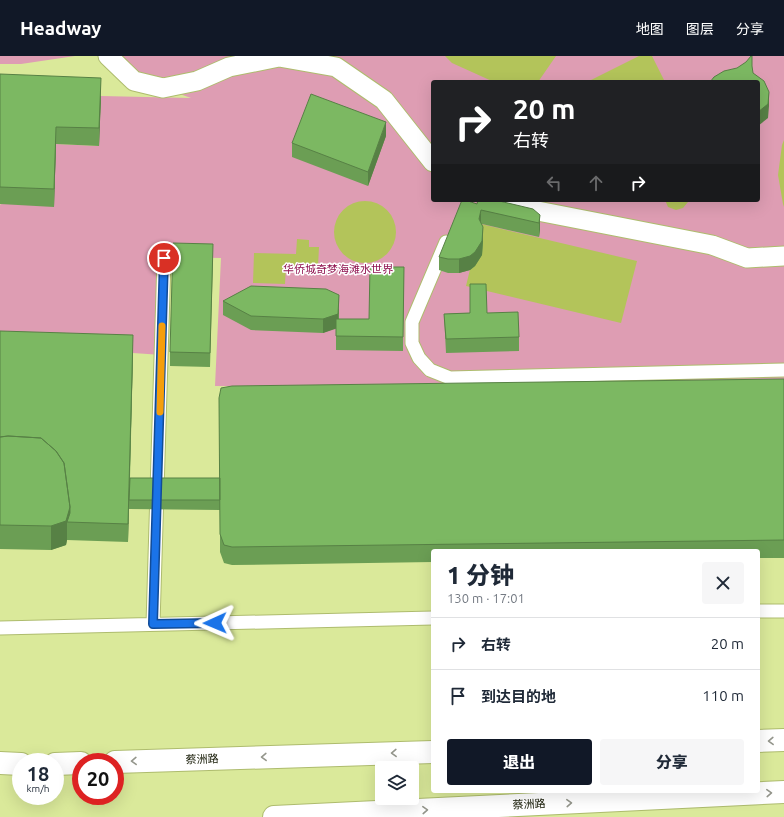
<!DOCTYPE html>
<html lang="zh">
<meta charset="utf-8">
<style>
:root{--surface:#fff;--page:#f6f6f7;--text:#1f2937;--muted:#747a83;--line:#e0e1e3;--accent:#111827}
body{margin:0;font-family:Ubuntu,"Noto Sans SC",sans-serif;background:var(--page);color:var(--text);height:100vh;display:flex;flex-direction:column;font-size:15px;white-space:nowrap}
*{box-sizing:border-box;margin:0}
p{font-size:13px;color:var(--muted)}
.icon{flex:none;width:22px;height:22px;fill:none;stroke:currentColor;stroke-width:2;stroke-linecap:round;stroke-linejoin:round}
.map{position:relative;flex:1;overflow:hidden}
.panel{position:absolute;left:431px;top:493px;width:329px;height:244px;display:flex;flex-direction:column;background:var(--surface);border-radius:4px;box-shadow:0 4px 16px #0002}
.panel>*{flex:none}
.banner{position:absolute;left:431px;top:24px;width:329px;height:122px;border-radius:4px;box-shadow:0 4px 16px #0002;background:#202124;color:#fff;overflow:hidden}
.buttons{position:absolute;left:375px;top:705px;display:grid;gap:8px}
.buttons a{display:grid;place-items:center;width:44px;height:44px;border-radius:4px;background:var(--surface);box-shadow:0 4px 16px #0002;font-size:20px}
.speed{position:absolute;left:12px;top:697px;display:flex;gap:8px;font-size:20px;font-weight:700;text-align:center}
.speed>*{display:grid;place-content:center;width:52px;height:52px;border-radius:50%;background:var(--surface);box-shadow:0 4px 16px #0002;line-height:1}
.speed small{font-size:10px;font-weight:400}
.speed .limit{border:6px solid #d22;background:#fff;color:#111}
.pin{position:absolute;display:grid;place-items:center;width:34px;height:34px;color:#fff;margin:-17px;border:2px solid #fff;border-radius:50%;box-shadow:0 1px 4px #0007}
.me{position:absolute;width:44px;margin:-22px;rotate:269deg;stroke-linejoin:round;filter:drop-shadow(0 0 3px #0008)}
.turn{display:flex;align-items:center;gap:14px;height:84px;padding:0 16px;font-size:18px}
.turn .icon{width:52px;height:52px;stroke-width:2.5}
.turn b{display:block;font-size:28px;line-height:34px}
.lanes{display:flex;align-items:center;height:38px;padding:0 16px;background:#0003;justify-content:center;gap:20px;direction:ltr}
.lanes .off{opacity:.35}
.round{display:grid;place-items:center;flex:none;width:42px;height:42px;border-radius:4px;background:var(--page)}
.headline{display:flex;align-items:center;justify-content:space-between;height:68px;padding:0 16px}
h1{font-size:24px;font-weight:800;line-height:30px}
.primary-button{display:flex;gap:8px;margin-top:auto;padding:8px 16px}
.primary-button a{flex:1;height:46px;border-radius:4px;background:var(--accent);color:#fff;font-size:16px;font-weight:800;line-height:46px;text-align:center}
.primary-button a+a{background:var(--page);color:var(--text)}
ul{padding:0;list-style:none}
li{display:flex;align-items:center;gap:12px;height:52px;padding:0 16px;border-top:1px solid var(--line)}
li div{flex:1}
li b{display:block;font-size:15px}
li em{font-style:normal}
header{display:flex;align-items:center;gap:24px;box-sizing:border-box;height:56px;padding:0 20px;background:var(--accent);color:#fff}
header strong{font-size:19px}
nav{display:flex;gap:22px;margin-inline-start:auto;font-size:14px}
.map>svg:first-child{display:block}
</style>
<header>
<strong>Headway</strong>
<nav><a>地图</a><a>图层</a><a>分享</a></nav>
</header>
<div class="map">
<svg width="784" height="761" viewBox="0 0 784 761">
<rect width="100%" height="100%" fill="#dae99a"/>
<path fill="#de9db3" fill-rule="evenodd" d="M0,0H75L21,8H0Z
M108,0H784V327L451,332L215,330L221,202L173,201L164,202L162,299L133,297L0,293V149L56,88L98,90L101,40L191,42L163,32ZM433,26H758V144H433Z"/>
<path fill="#b3c45a" d="M445,0H556L538,26H494L452,7Z
M639,0H652L665,26H592L591,24Z
M784,84V151L783,148L778,119L782,89Z
M665,144H688V146L683,152L676,154L668,151Z
M334 176a31 31 0 1 1 62 0a31 31 0 1 1-62 0Z
M481,168L637,205L621,267L466,230Z
M297,183L309,184V191H319L318,211L286,210L285,228L253,227L254,197L296,198Z"/>
<g fill="none" stroke-linecap="round" stroke-linejoin="round">
<g stroke="#aebc6e" stroke-width="15">
<path id="service" d="M446,186L412,266V287L419,302L430,314L450,322L784,314
M758,555H784
M153,568L164,202
M0,572L433,562"/>
</g>
<g stroke="#aebc6e" stroke-width="21">
<path id="pedestrian" d="M108,0L134,25L163,32L197,25L229,11L279,1L336,11L384,44L433,106
M490,144L512,150L712,189L747,202L784,200"/>
</g>
<g stroke="#aebc6e" stroke-width="24">
<path id="secondary" d="M758,685L784,684
M115,706L433,696
M0,707L21,708
M55,708L81,707
M274,761L784,736"/>
</g>
<use href="#service" stroke="#fff" stroke-width="13"/>
<use href="#pedestrian" stroke="#fff" stroke-width="19"/>
<use href="#secondary" stroke="#fff" stroke-width="22"/>
</g>
<path fill="#6b9e54" d="M0,18L101,40L99,90L56,88L54,151L0,148Z
M386,80L368,130L292,101V87Z
M477,148L540,159V173L539,181L482,168L483,185L482,199L475,210L470,214L459,217H448L439,214V201Z
M213,202L210,311L170,310V296Z
M404,211L403,295L336,294V272L323,277L251,274L223,259V245L339,253V263H369Z
M470,228L487,257L519,281V295L446,297L444,258L470,257Z
M0,275L133,297L130,422H219L784,323V502H758V495H433V506L232,509L224,507L220,496V446V454L129,453L128,486L67,484L66,489L51,494L0,493Z"/>
<path fill="#578145" d="M101,22V40L99,90V72Z
M769,36V50L768,62L758,70V56Z
M386,66V80L368,130V116Z
M56,71V88L54,151V133Z
M481,154V168L479,163Z
M540,159V173L539,181V167Z
M483,171V185L482,199L475,210L470,214L459,217V203Z
M339,239L338,272L323,277V263Z
M133,279V297L128,486V468Z
M70,451V466H67V484L66,489L51,494V470Z"/>
<path fill="#7cb862" stroke="#578145" d="M751,0H752V10L753,17L764,25L769,36L768,48L758,56V26H710L714,21L724,15L737,12L746,6Z
M0,18L101,22L99,72L56,71L54,133L0,131Z
M311,38L386,66L368,116L292,87Z
M462,144H465L477,148L478,144H495L533,153L540,159L539,167L481,154L479,163L483,171L482,185L475,196L470,200L459,203H448L439,201Z
M173,187L213,188L210,297L170,296Z
M370,211H404L403,281L336,280V263H369Z
M470,228H486L487,257L518,256L519,281L446,283L444,258L470,257Z
M251,230L326,233L339,239L338,258L323,263L251,260L223,245Z
M0,275L133,279L128,468L67,466L70,457V451L64,407L56,395L41,382L8,380L0,381Z
M784,323V484L232,491L224,489L220,478L219,342L221,332L232,330Z
M8,380L41,382L56,395L64,407L70,451L66,465L51,470L0,469V381Z
M130,422H220V444H129Z"/>
<defs><path id="oneway-chevron" d="M-2-3.5L2.5 0L-2 3.5" fill="none" stroke-width="1.6" stroke-linecap="round" stroke-linejoin="round"/></defs>
<g stroke="#94968c">
<use href="#oneway-chevron" transform="translate(771 685) rotate(178)"/>
<use href="#oneway-chevron" transform="translate(394 697) rotate(178)"/>
<use href="#oneway-chevron" transform="translate(264 701) rotate(178)"/>
<use href="#oneway-chevron" transform="translate(134 705) rotate(178)"/>
<use href="#oneway-chevron" transform="translate(769 737) rotate(-3)"/>
<use href="#oneway-chevron" transform="translate(569 747) rotate(-3)"/>
<use href="#oneway-chevron" transform="translate(425 754) rotate(-3)"/>
</g>
<g fill="none" stroke-linecap="round" stroke-linejoin="round">
<g stroke="#114b97" stroke-width="10">
<path id="route" d="M164,202L153,568L215,567"/>
</g>
<use href="#route" stroke="#1a73e8" stroke-width="7"/>
<path stroke="#f59e0b" stroke-width="7" d="M160,356L162,270"/>
</g>
<g text-anchor="middle" stroke-width="3" stroke-linejoin="round" paint-order="stroke">
<g font-size="11" fill="#901552" stroke="#fff">
<text x="338" y="217">华侨城奇梦海滩水世界</text>
</g>
<g font-size="11" fill="#121600" stroke="#fff">
<text transform="translate(202 703) rotate(-2)" y="4">蔡洲路</text>
<text transform="translate(529 748) rotate(-3)" y="4">蔡洲路</text>
</g>
</g>
</svg>
<div class="buttons">
<a><svg class="icon" aria-label="layers" viewBox="0 0 24 24"><path d="M12 4l9 5-9 5-9-5zM3 14l9 5 9-5"/></svg></a>
</div>
<div class="speed"><div>18<small>km/h</small></div><div class="limit">20</div></div>
<div class="pin" style="left:164px;top:202px;background:#d93025"><svg class="icon" aria-label="arrive" viewBox="0 0 24 24"><path d="M6 21V4h12l-3 4 3 4H6"/></svg></div>
<svg class="me" style="left:215px;top:567px" viewBox="-20 -20 40 40"><path d="M0-17L14 15 0 8-14 15z" fill="#1a73e8" stroke="#fff" stroke-width="4"/></svg>
<div class="banner">
<div class="turn"><svg class="icon" aria-label="right" viewBox="0 0 24 24"><path d="M7 20v-9h11M14 6l5 5-5 5"/></svg><div><b>20 m</b>右转</div></div>
<div class="lanes"><svg class="icon off" aria-label="left" viewBox="0 0 24 24"><path d="M17 20v-9H6M10 6l-5 5 5 5"/></svg><svg class="icon off" aria-label="ahead" viewBox="0 0 24 24"><path d="M12 20V5M6 11l6-6 6 6"/></svg><svg class="icon" aria-label="right" viewBox="0 0 24 24"><path d="M7 20v-9h11M14 6l5 5-5 5"/></svg></div>
</div>
<section class="panel">
<div class="headline"><div><h1>1 分钟</h1><p>130 m · 17:01</p></div><a class="round"><svg class="icon" aria-label="close" viewBox="0 0 24 24"><path d="M6 6l12 12M18 6L6 18"/></svg></a></div>
<ul>
<li><svg class="icon" aria-label="right" viewBox="0 0 24 24"><path d="M7 20v-9h11M14 6l5 5-5 5"/></svg><div><b>右转</b></div><em>20 m</em></li>
<li><svg class="icon" aria-label="arrive" viewBox="0 0 24 24"><path d="M6 21V4h12l-3 4 3 4H6"/></svg><div><b>到达目的地</b></div><em>110 m</em></li>
</ul>
<div class="primary-button"><a>退出</a><a>分享</a></div>
</section>
</div>
